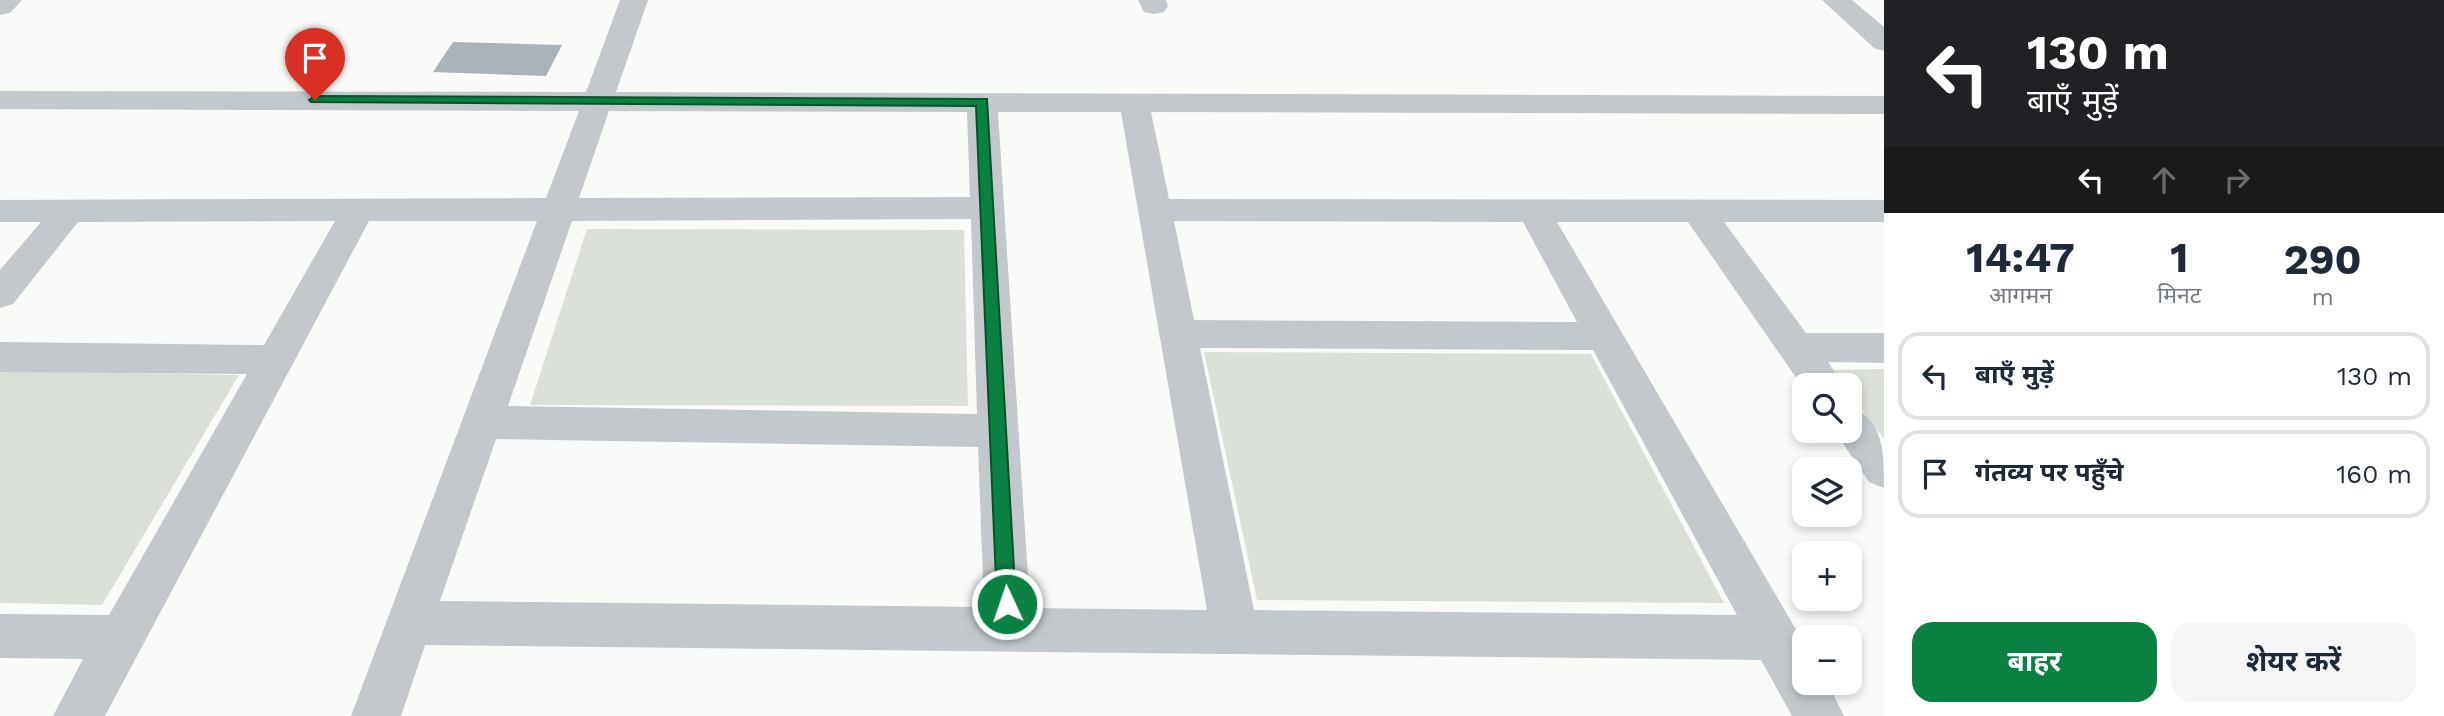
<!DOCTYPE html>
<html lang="hi">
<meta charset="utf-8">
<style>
:root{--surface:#fff;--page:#f6f6f7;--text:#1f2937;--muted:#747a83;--line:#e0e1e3;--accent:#0b8043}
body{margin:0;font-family:"Work Sans","Noto Sans Devanagari",sans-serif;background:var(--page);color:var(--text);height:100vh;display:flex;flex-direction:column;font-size:26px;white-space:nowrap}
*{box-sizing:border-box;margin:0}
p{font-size:23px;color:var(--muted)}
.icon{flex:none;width:38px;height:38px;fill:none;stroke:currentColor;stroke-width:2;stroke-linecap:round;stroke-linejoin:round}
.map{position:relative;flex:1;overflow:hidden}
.side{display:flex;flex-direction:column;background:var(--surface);width:560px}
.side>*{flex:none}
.guide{background:#202124;color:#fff;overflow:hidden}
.fabs{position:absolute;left:1792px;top:373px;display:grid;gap:14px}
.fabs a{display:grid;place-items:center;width:70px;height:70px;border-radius:14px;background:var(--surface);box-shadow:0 4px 10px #0003;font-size:35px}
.pin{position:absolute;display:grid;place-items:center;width:60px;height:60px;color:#fff;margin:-72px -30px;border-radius:50% 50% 50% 0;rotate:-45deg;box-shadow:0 0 7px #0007}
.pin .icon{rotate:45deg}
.me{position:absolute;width:77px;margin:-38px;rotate:357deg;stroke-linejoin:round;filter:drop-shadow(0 0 5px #0008)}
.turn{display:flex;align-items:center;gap:24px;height:147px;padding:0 28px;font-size:32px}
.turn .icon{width:91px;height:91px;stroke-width:2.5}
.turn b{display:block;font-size:49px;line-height:60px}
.lanes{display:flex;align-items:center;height:66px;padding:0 28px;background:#0003;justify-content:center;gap:35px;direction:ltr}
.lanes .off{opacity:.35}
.eta{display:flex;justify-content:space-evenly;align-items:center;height:119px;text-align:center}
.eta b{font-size:42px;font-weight:700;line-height:49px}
.button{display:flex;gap:14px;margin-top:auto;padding:14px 28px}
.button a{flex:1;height:80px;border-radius:21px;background:var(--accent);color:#fff;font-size:28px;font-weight:700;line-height:80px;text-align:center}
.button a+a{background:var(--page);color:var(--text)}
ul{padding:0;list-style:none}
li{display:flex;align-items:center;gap:21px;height:88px;margin:0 14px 10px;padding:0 14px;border:4px solid var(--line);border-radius:21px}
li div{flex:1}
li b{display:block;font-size:26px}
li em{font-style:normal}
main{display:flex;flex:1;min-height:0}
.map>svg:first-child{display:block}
</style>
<main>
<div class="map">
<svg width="1884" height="716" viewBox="0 0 1884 716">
<rect width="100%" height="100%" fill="#fafaf8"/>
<path fill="#dadfd7" d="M587,229L964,230L968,406L530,405Z
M1204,352L1591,354L1724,603L1257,600Z
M1884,369V439L1850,394V385H1843L1832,370Z
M0,371L239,375L102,605L0,603Z"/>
<path fill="#aab3b9" d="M453,42L562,45L546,76L433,72Z"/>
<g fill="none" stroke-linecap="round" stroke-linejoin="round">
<path fill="#c3c8cc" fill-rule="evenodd" d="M0,0H22L10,13L0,15Z
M620,0H648L616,92L1884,96V114L1151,112L1169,199L1884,200V222H1724L1806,333H1884V363L1828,362L1843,385H1804V389L1688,222H1557L1804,643V682H1827L1844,716H1792L1761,660L425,645L401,716H351L537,221H369L105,716H53L83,659L0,658V614L109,615L247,374L0,372V342L264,345L335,221L78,222L13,304L0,308V270L41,222H0V200L546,198L579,111L0,109V91L586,92ZM609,111L967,112L970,197L579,198ZM998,112H1121L1207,610L1030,608ZM971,219L977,414L508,406L572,221ZM1174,221L1523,222L1577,322L1194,320ZM1200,348L1593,350L1737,615L1254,610ZM496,439L978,447L984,607L440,601Z
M1138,0H1166L1168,6L1164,12L1154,14L1144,12Z
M1822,0H1852L1884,27V51L1874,48Z
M1850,406C1884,419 1884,453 1884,488L1869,482L1834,430H1850Z"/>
</g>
<path fill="#0b8043" stroke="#07532c" stroke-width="2" d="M315,96L987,99L1016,604L1013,611L1007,613L1000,611L997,604L976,106L311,102L309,100Z"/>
</svg>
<div class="fabs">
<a><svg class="icon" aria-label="search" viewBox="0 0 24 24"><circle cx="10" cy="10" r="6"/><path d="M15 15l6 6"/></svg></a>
<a><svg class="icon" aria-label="layers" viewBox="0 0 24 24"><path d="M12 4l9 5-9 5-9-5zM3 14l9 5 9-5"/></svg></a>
<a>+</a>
<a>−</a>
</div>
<div class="pin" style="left:315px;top:100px;background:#d93025"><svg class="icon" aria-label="arrive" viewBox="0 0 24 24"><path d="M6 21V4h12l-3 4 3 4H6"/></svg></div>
<svg class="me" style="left:1007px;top:604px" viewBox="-20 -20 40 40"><circle r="17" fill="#0b8043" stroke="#fff" stroke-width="3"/><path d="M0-11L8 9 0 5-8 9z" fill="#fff"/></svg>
</div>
<section class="side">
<div class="guide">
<div class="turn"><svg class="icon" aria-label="left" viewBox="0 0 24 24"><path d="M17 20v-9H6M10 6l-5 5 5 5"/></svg><div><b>130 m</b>बाएँ मुड़ें</div></div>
<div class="lanes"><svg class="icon" aria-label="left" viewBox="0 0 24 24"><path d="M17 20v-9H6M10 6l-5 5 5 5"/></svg><svg class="icon off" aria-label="ahead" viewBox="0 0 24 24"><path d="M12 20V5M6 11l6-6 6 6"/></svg><svg class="icon off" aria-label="right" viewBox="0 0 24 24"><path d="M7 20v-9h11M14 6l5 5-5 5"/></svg></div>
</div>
<div class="eta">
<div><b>14:47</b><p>आगमन</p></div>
<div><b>1</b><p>मिनट</p></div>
<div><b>290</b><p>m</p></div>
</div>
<ul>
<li><svg class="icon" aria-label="left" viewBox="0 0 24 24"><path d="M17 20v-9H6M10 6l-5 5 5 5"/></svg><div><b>बाएँ मुड़ें</b></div><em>130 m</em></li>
<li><svg class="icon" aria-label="arrive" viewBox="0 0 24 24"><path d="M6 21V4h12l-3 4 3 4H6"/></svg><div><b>गंतव्य पर पहुँचे</b></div><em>160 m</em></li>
</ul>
<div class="button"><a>बाहर</a><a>शेयर करें</a></div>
</section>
</main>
